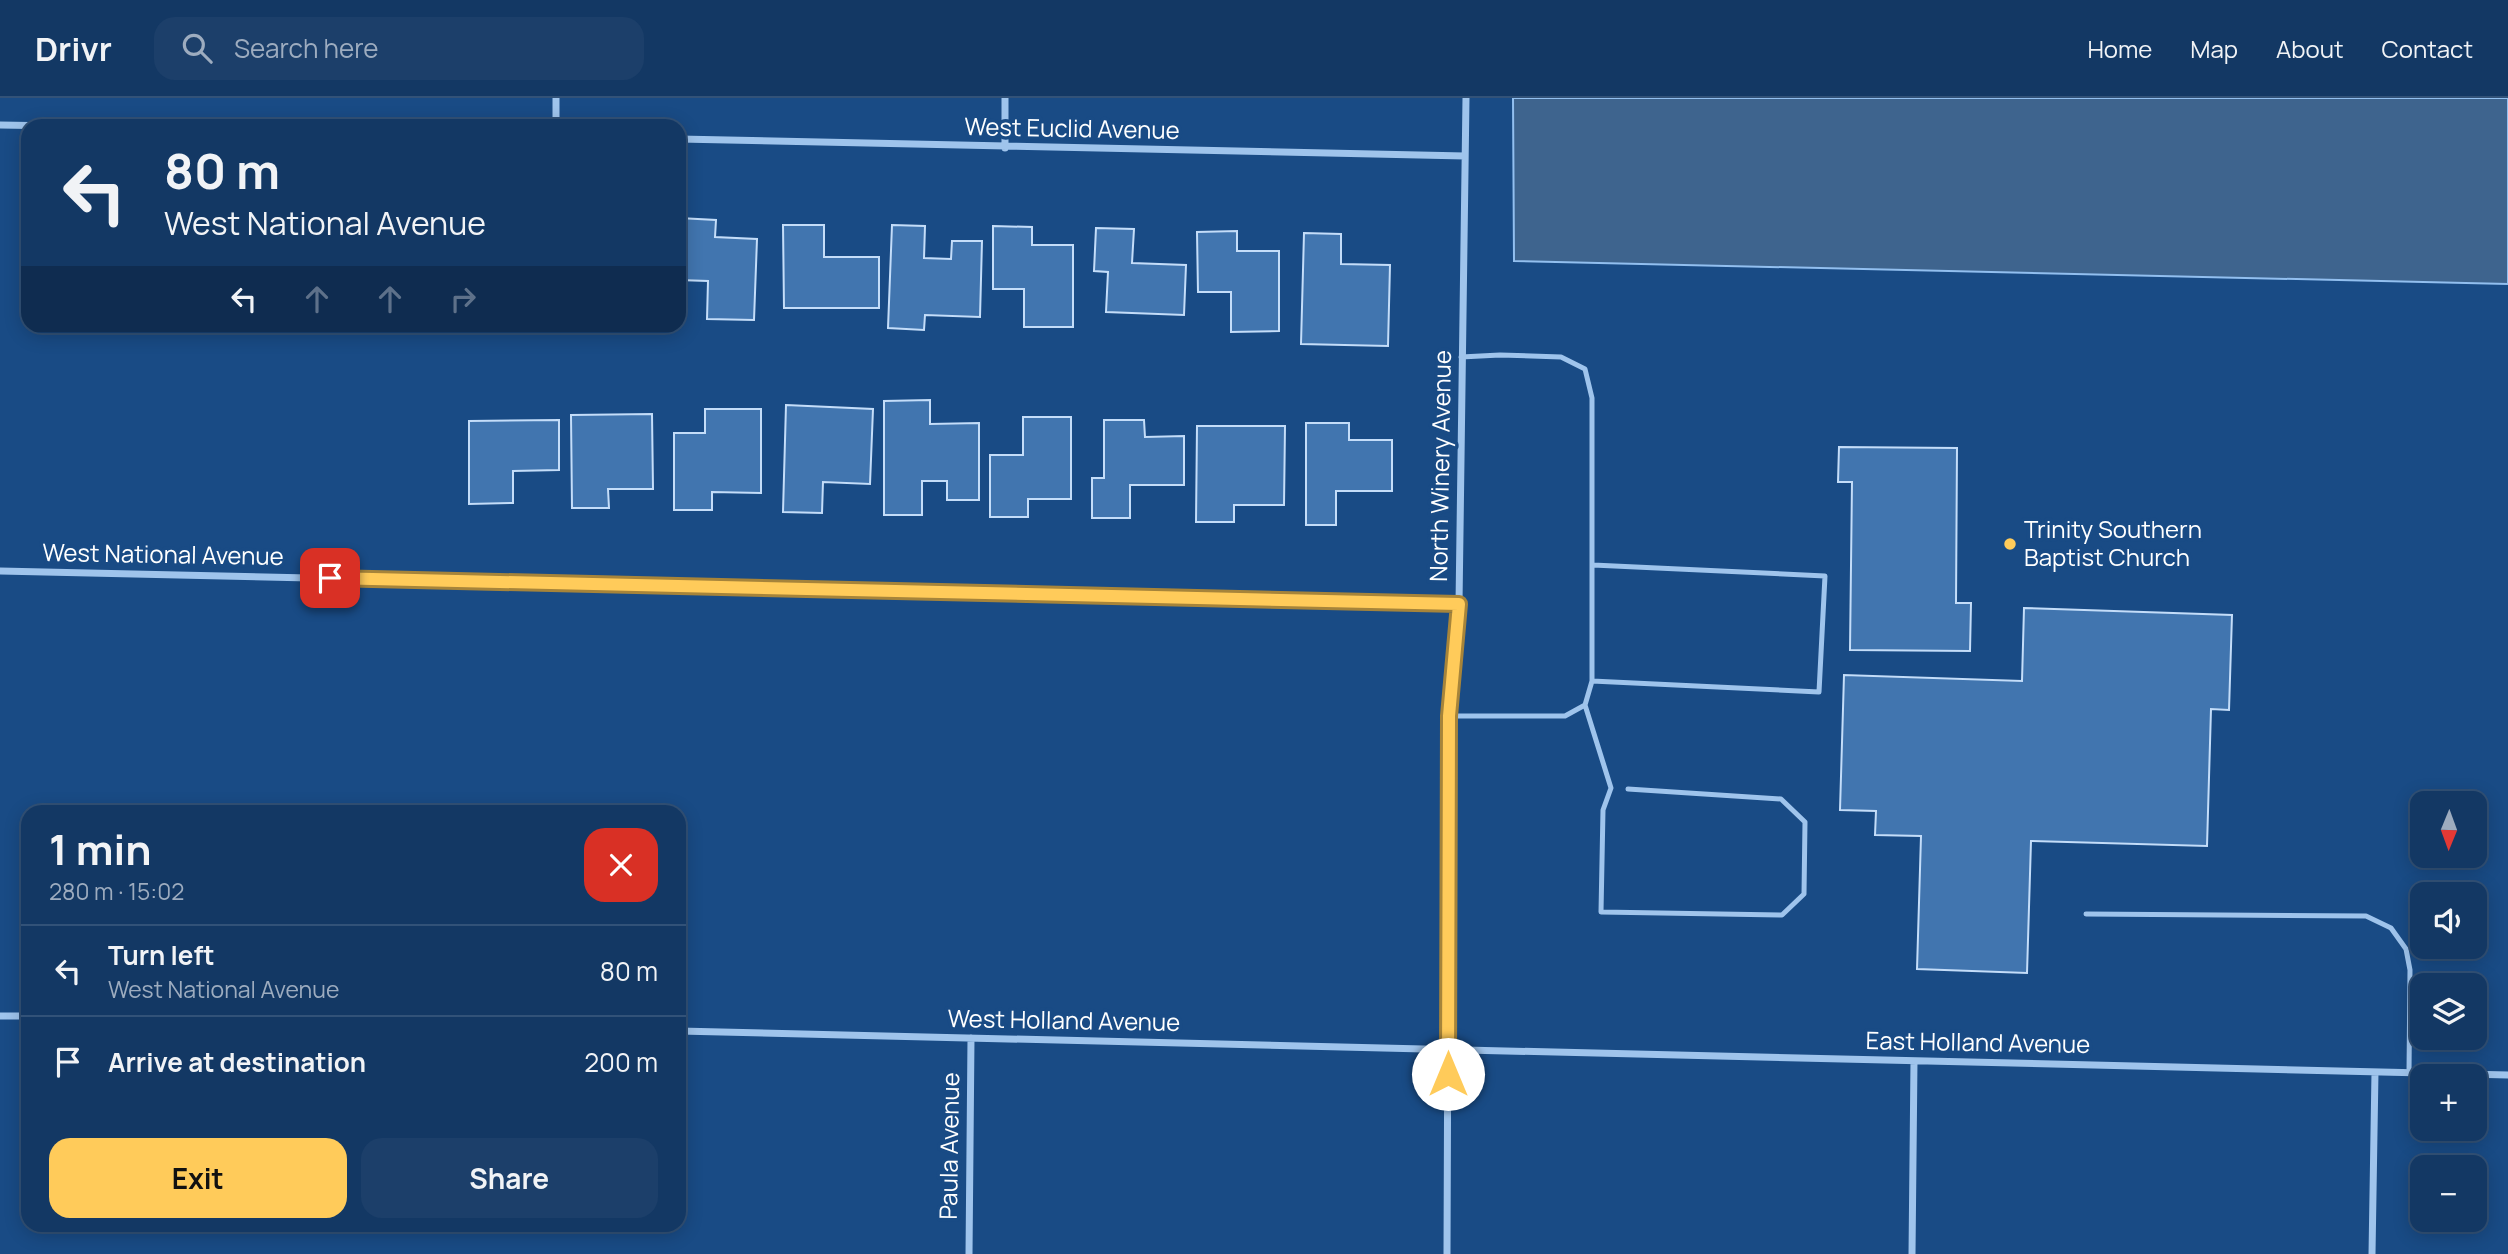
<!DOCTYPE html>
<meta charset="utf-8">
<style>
:root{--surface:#133864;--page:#1c3f6a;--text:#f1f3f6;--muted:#9dacbf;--line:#325278;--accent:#ffcb5a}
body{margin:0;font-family:Manrope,sans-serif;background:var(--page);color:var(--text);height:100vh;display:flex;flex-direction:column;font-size:26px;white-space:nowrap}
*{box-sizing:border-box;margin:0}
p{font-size:23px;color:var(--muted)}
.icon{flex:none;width:38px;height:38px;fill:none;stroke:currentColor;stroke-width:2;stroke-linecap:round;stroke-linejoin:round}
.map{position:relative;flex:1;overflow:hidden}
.details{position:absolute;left:21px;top:707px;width:665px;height:427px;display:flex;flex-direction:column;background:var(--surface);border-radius:21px;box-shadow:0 4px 18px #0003,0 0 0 2px var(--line)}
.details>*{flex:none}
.hud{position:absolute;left:21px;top:21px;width:665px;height:214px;border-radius:21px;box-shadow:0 4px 18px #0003,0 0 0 2px var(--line);background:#133864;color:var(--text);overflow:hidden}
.needle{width:46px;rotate:181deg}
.buttons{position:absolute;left:2410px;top:693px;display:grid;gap:14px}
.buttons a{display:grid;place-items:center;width:77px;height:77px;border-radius:14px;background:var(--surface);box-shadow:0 4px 18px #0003,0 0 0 2px var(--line);font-size:35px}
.pin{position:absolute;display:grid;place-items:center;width:60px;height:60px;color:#fff;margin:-30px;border-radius:14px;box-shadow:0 4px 10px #0006}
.me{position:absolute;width:77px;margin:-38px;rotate:0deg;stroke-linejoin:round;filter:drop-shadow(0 0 5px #0008)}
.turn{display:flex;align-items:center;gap:24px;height:147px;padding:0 28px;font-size:32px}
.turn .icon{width:91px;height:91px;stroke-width:2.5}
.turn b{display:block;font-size:49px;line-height:60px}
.lanes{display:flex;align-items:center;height:66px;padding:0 28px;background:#0003;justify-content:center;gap:35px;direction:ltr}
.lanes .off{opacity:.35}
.round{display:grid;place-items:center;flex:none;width:74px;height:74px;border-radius:21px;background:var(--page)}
.overview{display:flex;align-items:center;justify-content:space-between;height:119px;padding:0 28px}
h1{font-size:42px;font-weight:700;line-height:52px}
.cta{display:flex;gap:14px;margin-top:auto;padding:14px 28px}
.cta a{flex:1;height:80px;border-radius:21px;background:var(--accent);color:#111;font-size:28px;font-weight:700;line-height:80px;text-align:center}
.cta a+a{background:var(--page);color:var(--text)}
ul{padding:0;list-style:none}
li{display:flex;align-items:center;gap:21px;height:91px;padding:0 28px;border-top:2px solid var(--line)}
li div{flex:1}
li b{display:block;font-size:26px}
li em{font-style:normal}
header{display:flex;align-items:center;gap:42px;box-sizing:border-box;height:98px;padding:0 35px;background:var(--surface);border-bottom:2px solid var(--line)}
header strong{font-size:33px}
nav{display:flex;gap:38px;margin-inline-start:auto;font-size:24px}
.search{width:490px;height:63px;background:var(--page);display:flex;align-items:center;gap:18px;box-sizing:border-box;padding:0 24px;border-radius:21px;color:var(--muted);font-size:26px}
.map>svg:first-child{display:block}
</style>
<header>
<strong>Drivr</strong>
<div class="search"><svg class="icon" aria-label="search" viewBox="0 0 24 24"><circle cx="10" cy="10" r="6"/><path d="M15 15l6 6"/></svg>Search here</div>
<nav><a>Home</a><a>Map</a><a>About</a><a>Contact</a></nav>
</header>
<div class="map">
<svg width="2508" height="1156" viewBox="0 0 2508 1156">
<rect width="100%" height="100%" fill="#194b85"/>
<path fill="#3e648e" stroke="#92bfef" stroke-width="2" d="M1513,0H2508V186L1514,163Z"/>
<path fill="#4175af" stroke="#c4ddf9" stroke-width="2" d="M679,120L716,122L715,139L757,141L754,222L707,221L708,183L679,182Z
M783,127H824V159H879V210H784Z
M892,127L925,128L924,160L951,161L952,143H982L980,219L925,217L924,232L888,230Z
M993,128L1032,129V147H1073V229H1024V191H993Z
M1096,130L1134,131L1132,165L1186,167L1184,217L1106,214L1108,174L1094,173Z
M1237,133V153H1279V233L1231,234V194H1198L1197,134Z
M1304,135L1341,136V166L1390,167L1388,248L1301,246Z
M930,302V326L979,325V402H947V383H922V417H884V303Z
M786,307L873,311L870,386L823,384L822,415L783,414Z
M705,311H761V395L712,394V412H674V335H705Z
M652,316L653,391H608L609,410H572L571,317Z
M1023,319H1071V401H1028V419H990V357H1023Z
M559,322V372L513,373V405L469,406V323Z
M1104,322H1144L1145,339L1184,338V387H1130V420H1092V380H1104Z
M1306,325H1349V342H1392V393H1336V427H1306Z
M1197,328H1285L1284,407H1234V424H1196Z
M1839,349L1957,350L1956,505H1971L1970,553L1850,552L1852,384H1838Z
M2024,510L2232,517L2229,612L2211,611L2207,748L2031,743L2027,875L1917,871L1921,738L1875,737L1876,713L1840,712L1844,577L2022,583Z"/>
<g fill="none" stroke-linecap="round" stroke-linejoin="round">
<path stroke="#9fc4ec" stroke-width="5" d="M1592,583L1819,594L1825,478L1593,467
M1585,607L1611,690L1603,712L1601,814L1782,817L1804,796L1805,724L1781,701L1628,691
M1449,618H1565L1585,607L1592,583V300L1585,271L1561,259L1500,257L1461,259
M2086,816L2366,818L2391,830L2406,851L2410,872L2409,975"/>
<path stroke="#9fc4ec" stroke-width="7" d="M0,27L60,28
M556,28V0
M679,41L1465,58
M1005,50V0
M0,473L1459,506
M0,918H28
M679,933L2508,977
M969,1156L971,940
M1447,1156L1449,618L1459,506L1466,0
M1912,1156L1914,963
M2372,1156L2375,974"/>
</g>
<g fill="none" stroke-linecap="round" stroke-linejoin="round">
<g stroke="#a6843a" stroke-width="18">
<path id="route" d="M330,480L1459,506L1449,618L1448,976"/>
</g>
<use href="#route" stroke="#ffcb5a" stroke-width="12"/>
</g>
<circle fill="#ffcb5a" stroke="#194b85" stroke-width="2.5" cx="2010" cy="446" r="7"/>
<g text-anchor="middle" stroke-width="7" stroke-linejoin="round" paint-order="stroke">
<g font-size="24" fill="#fff" stroke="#194b85">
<text transform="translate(1072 31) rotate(1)" y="8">West Euclid Avenue</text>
<text transform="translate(1441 368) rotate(-89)" y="8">North Winery Avenue</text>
<text transform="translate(163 457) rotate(1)" y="8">West National Avenue</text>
<text transform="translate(1064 923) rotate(1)" y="8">West Holland Avenue</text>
<text transform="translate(1978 945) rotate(1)" y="8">East Holland Avenue</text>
<text transform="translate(950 1048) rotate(-89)" y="8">Paula Avenue</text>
</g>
<g font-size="24" fill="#fff" stroke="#194b85" text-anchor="start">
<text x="2024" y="440">Trinity Southern<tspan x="2024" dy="28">Baptist Church</tspan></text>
</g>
</g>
</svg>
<div class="buttons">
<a><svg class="needle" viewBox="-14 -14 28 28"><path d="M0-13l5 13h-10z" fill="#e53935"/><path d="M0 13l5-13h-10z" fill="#9dacbf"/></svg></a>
<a><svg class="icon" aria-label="sound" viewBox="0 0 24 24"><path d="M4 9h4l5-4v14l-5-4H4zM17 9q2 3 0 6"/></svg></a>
<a><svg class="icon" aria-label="layers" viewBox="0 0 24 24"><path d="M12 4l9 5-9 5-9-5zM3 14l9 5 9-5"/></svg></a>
<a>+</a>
<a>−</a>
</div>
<div class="pin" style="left:330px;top:480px;background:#d93025"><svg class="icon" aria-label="arrive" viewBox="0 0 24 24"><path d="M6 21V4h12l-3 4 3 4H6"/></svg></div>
<svg class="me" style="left:1448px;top:976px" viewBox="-20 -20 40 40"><circle r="19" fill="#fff"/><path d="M0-13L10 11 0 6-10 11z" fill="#ffcb5a"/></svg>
<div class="hud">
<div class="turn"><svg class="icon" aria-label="left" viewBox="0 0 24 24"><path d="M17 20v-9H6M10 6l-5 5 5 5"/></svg><div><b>80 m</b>West National Avenue</div></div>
<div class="lanes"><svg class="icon" aria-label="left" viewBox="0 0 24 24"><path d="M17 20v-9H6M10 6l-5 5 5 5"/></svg><svg class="icon off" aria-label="ahead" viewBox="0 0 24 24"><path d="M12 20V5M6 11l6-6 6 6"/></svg><svg class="icon off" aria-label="ahead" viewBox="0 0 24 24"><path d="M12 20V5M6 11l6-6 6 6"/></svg><svg class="icon off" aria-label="right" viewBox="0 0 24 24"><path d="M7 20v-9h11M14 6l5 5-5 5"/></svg></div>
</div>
<section class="details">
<div class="overview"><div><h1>1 min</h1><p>280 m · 15:02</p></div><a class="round" style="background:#d93025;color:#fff"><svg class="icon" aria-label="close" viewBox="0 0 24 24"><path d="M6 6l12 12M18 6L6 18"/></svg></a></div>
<ul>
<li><svg class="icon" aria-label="left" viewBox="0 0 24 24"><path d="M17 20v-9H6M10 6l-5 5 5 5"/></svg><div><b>Turn left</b><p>West National Avenue</p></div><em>80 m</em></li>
<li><svg class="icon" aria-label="arrive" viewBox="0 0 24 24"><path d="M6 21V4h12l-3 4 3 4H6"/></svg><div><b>Arrive at destination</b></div><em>200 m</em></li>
</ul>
<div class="cta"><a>Exit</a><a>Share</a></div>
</section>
</div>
